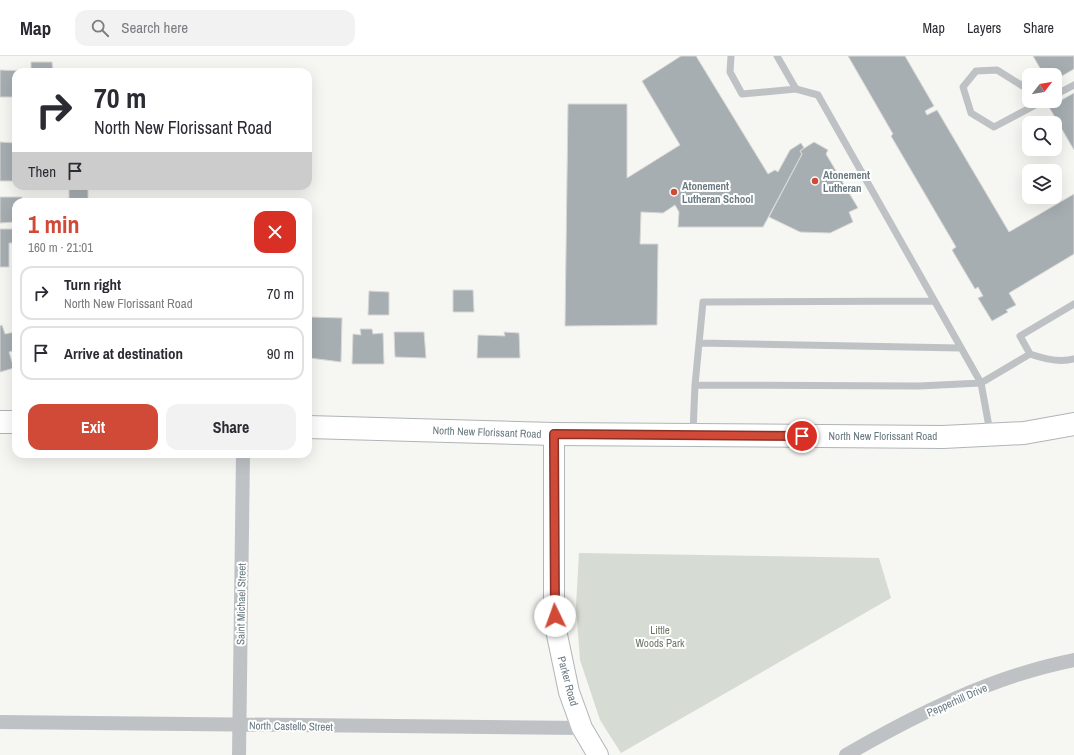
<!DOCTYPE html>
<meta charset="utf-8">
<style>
:root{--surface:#fff;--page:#f2f2f3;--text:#2b2b33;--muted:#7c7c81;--line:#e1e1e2;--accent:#d14a38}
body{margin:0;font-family:"Archivo Narrow",sans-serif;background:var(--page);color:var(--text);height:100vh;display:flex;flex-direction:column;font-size:15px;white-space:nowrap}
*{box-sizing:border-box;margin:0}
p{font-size:13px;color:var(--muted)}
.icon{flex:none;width:22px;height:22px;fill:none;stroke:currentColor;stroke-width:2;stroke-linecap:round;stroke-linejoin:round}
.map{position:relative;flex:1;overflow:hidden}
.sheet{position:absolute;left:12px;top:142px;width:300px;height:260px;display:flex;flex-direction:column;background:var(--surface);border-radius:12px;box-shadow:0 4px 16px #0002}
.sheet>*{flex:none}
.guide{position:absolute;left:12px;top:12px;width:300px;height:122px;border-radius:12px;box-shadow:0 4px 16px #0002;background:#fff;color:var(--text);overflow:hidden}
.needle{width:26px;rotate:59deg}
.buttons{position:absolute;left:1022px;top:12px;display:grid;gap:8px}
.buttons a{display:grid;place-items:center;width:40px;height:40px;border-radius:8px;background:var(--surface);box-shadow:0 4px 16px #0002;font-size:20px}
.pin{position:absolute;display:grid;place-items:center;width:34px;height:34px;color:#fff;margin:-17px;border:2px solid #fff;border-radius:50%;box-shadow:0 1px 4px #0007}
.me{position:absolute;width:44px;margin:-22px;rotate:357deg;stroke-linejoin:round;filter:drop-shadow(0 0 3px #0008)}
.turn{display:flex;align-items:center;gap:14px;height:84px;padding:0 16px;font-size:18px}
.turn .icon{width:52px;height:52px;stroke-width:2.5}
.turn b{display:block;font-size:28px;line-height:34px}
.then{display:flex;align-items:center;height:38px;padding:0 16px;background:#0003;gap:8px;font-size:15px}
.round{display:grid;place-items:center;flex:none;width:42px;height:42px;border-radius:12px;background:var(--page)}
.summary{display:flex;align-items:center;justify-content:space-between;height:68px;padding:0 16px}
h1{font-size:24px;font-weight:700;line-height:30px;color:var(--accent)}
.button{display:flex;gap:8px;margin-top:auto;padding:8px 16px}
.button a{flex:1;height:46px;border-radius:12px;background:var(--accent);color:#fff;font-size:16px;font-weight:700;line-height:46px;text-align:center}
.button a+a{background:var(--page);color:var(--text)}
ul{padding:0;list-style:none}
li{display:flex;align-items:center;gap:12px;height:54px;margin:0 8px 6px;padding:0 8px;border:2px solid var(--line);border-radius:12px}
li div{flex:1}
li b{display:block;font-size:15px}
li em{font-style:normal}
header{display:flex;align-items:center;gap:24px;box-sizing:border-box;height:56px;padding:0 20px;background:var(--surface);border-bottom:1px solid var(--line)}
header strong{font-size:19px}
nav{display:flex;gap:22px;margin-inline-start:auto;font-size:14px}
.search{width:280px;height:36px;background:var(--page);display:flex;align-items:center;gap:10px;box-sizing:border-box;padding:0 14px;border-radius:12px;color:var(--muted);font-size:15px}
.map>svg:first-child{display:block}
</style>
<header>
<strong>Map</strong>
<div class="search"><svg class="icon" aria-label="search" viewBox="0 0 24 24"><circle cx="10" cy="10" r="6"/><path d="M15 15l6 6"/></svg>Search here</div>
<nav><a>Map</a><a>Layers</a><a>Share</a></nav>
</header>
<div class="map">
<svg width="1074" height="699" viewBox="0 0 1074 699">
<rect width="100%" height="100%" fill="#f6f6f3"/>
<path fill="#d6dbd3" d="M579,497L879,502L891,542L621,697L600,664L580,604L576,550Z"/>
<path fill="#a6aeb2" stroke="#d8d7d6" d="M681,0H696L768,118L775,114L778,116L790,94L801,87L804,92L800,95L802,98L763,171H678L679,156L675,149L663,157L641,156L640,188H658L657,269L565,270L568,48H627V122L680,89L642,25Z
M848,0H905L934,50L925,55L927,59L937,54L1009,176L1074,138V198L1009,237L1016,249L1006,254L1008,256L992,265L978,242L983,240L978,231L975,233L952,194L956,191L891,80L893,78Z
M1033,0H1074V13L1055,24V19H1044Z
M31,6H52L53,16H31Z
M0,14L28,15L16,16V41H0Z
M1074,37V94L1049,51Z
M0,86L16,87V125H0Z
M814,86L828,94L826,98L858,152L849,156L853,166L830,177L800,176L769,161L802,98L800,95Z
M69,132L88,133V146L69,145Z
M0,141H22V146H16V166L0,167Z
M0,173H15L16,187H9V211H0Z
M453,234H473L474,256H453Z
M369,235L389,236V259H368Z
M310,261L342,262L341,306L310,302Z
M2,269L5,278L15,276L16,294L9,296L14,312L0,316V270Z
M360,273H372L373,278L383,277L384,308H352L353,278L361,279Z
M394,276H424L426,302L395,301Z
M504,276L519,277L520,302H477L478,279L505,280Z"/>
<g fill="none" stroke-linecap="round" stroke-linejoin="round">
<g stroke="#b0b6b9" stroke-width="22">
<path id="secondary" d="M554,378V546L556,574L569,636L582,672L598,699"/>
</g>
<g stroke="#afb5b7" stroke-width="24">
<path id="primary" d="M0,366H16
M308,371L554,378L943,381L1024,377L1074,368"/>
</g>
<path stroke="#bec2c5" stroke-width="7" d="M731,0L730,16L742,38L796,33L818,39L981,327L990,376
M777,0L796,33
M1029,34L997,14L976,15L963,31L971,57L994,71L1043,45
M1055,39L1074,29
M699,287L960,292
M1030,298C1044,303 1059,307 1074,303
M695,329L919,330L981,327L1030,298L1020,280L1074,248
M693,376L695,329L703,246L934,245"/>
<path stroke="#bec2c5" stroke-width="14" d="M0,666L582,672
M239,699L243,398
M846,699C917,658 993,620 1074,604"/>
<use href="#secondary" stroke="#fff" stroke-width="20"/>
<use href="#primary" stroke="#fff" stroke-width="22"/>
</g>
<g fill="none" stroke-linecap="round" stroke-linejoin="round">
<g stroke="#883024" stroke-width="10">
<path id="route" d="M555,560L554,378L802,380"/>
</g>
<use href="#route" stroke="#d14a38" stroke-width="7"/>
</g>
<g fill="#d14a38" stroke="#fff" stroke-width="1.5">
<circle cx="815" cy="125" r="4"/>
<circle cx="674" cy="136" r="4"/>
</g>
<g text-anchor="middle" stroke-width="4" stroke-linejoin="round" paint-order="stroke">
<g font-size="11" font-weight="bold" fill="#687981" stroke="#fff" text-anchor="start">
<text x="823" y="123">Atonement<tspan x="823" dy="13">Lutheran</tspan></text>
<text x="682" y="134">Atonement<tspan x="682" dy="13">Lutheran School</tspan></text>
</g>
<g font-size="11" fill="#687981" stroke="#fff">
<text transform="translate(487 376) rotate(2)" y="4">North New Florissant Road</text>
<text x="883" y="384">North New Florissant Road</text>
<text transform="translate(241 548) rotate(-89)" y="4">Saint Michael Street</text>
<text transform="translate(568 625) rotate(75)" y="4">Parker Road</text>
<text transform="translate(957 644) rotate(-24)" y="4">Pepperhill Drive</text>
<text transform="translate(291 670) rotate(1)" y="4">North Castello Street</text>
</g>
<g font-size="11" fill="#6c7966" stroke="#fff">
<text x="660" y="578">Little<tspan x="660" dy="13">Woods Park</tspan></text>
</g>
</g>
</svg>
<div class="buttons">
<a><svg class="needle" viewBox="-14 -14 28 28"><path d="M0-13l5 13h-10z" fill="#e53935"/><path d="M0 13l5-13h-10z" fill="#7c7c81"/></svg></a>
<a><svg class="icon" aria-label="search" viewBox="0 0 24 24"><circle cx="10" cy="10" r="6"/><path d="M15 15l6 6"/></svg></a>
<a><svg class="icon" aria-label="layers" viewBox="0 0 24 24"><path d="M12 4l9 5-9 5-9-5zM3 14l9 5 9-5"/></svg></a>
</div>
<div class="pin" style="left:802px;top:380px;background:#d93025"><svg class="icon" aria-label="arrive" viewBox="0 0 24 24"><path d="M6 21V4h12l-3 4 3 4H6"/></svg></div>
<svg class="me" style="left:555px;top:560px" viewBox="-20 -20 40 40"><circle r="19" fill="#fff"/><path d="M0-13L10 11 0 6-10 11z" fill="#d14a38"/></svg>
<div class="guide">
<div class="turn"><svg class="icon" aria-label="right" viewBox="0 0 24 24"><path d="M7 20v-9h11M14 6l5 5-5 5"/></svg><div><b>70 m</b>North New Florissant Road</div></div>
<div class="then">Then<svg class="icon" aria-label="arrive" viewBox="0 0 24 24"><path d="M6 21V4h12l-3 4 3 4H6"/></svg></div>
</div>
<section class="sheet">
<div class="summary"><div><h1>1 min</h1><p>160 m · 21:01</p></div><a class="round" style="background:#d93025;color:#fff"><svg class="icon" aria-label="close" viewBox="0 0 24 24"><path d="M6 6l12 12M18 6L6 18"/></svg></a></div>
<ul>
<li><svg class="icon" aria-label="right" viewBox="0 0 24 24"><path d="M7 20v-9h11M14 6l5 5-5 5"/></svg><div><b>Turn right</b><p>North New Florissant Road</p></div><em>70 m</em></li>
<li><svg class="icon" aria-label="arrive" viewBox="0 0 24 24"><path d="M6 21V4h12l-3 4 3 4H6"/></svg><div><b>Arrive at destination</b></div><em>90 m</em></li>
</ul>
<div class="button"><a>Exit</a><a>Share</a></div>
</section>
</div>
